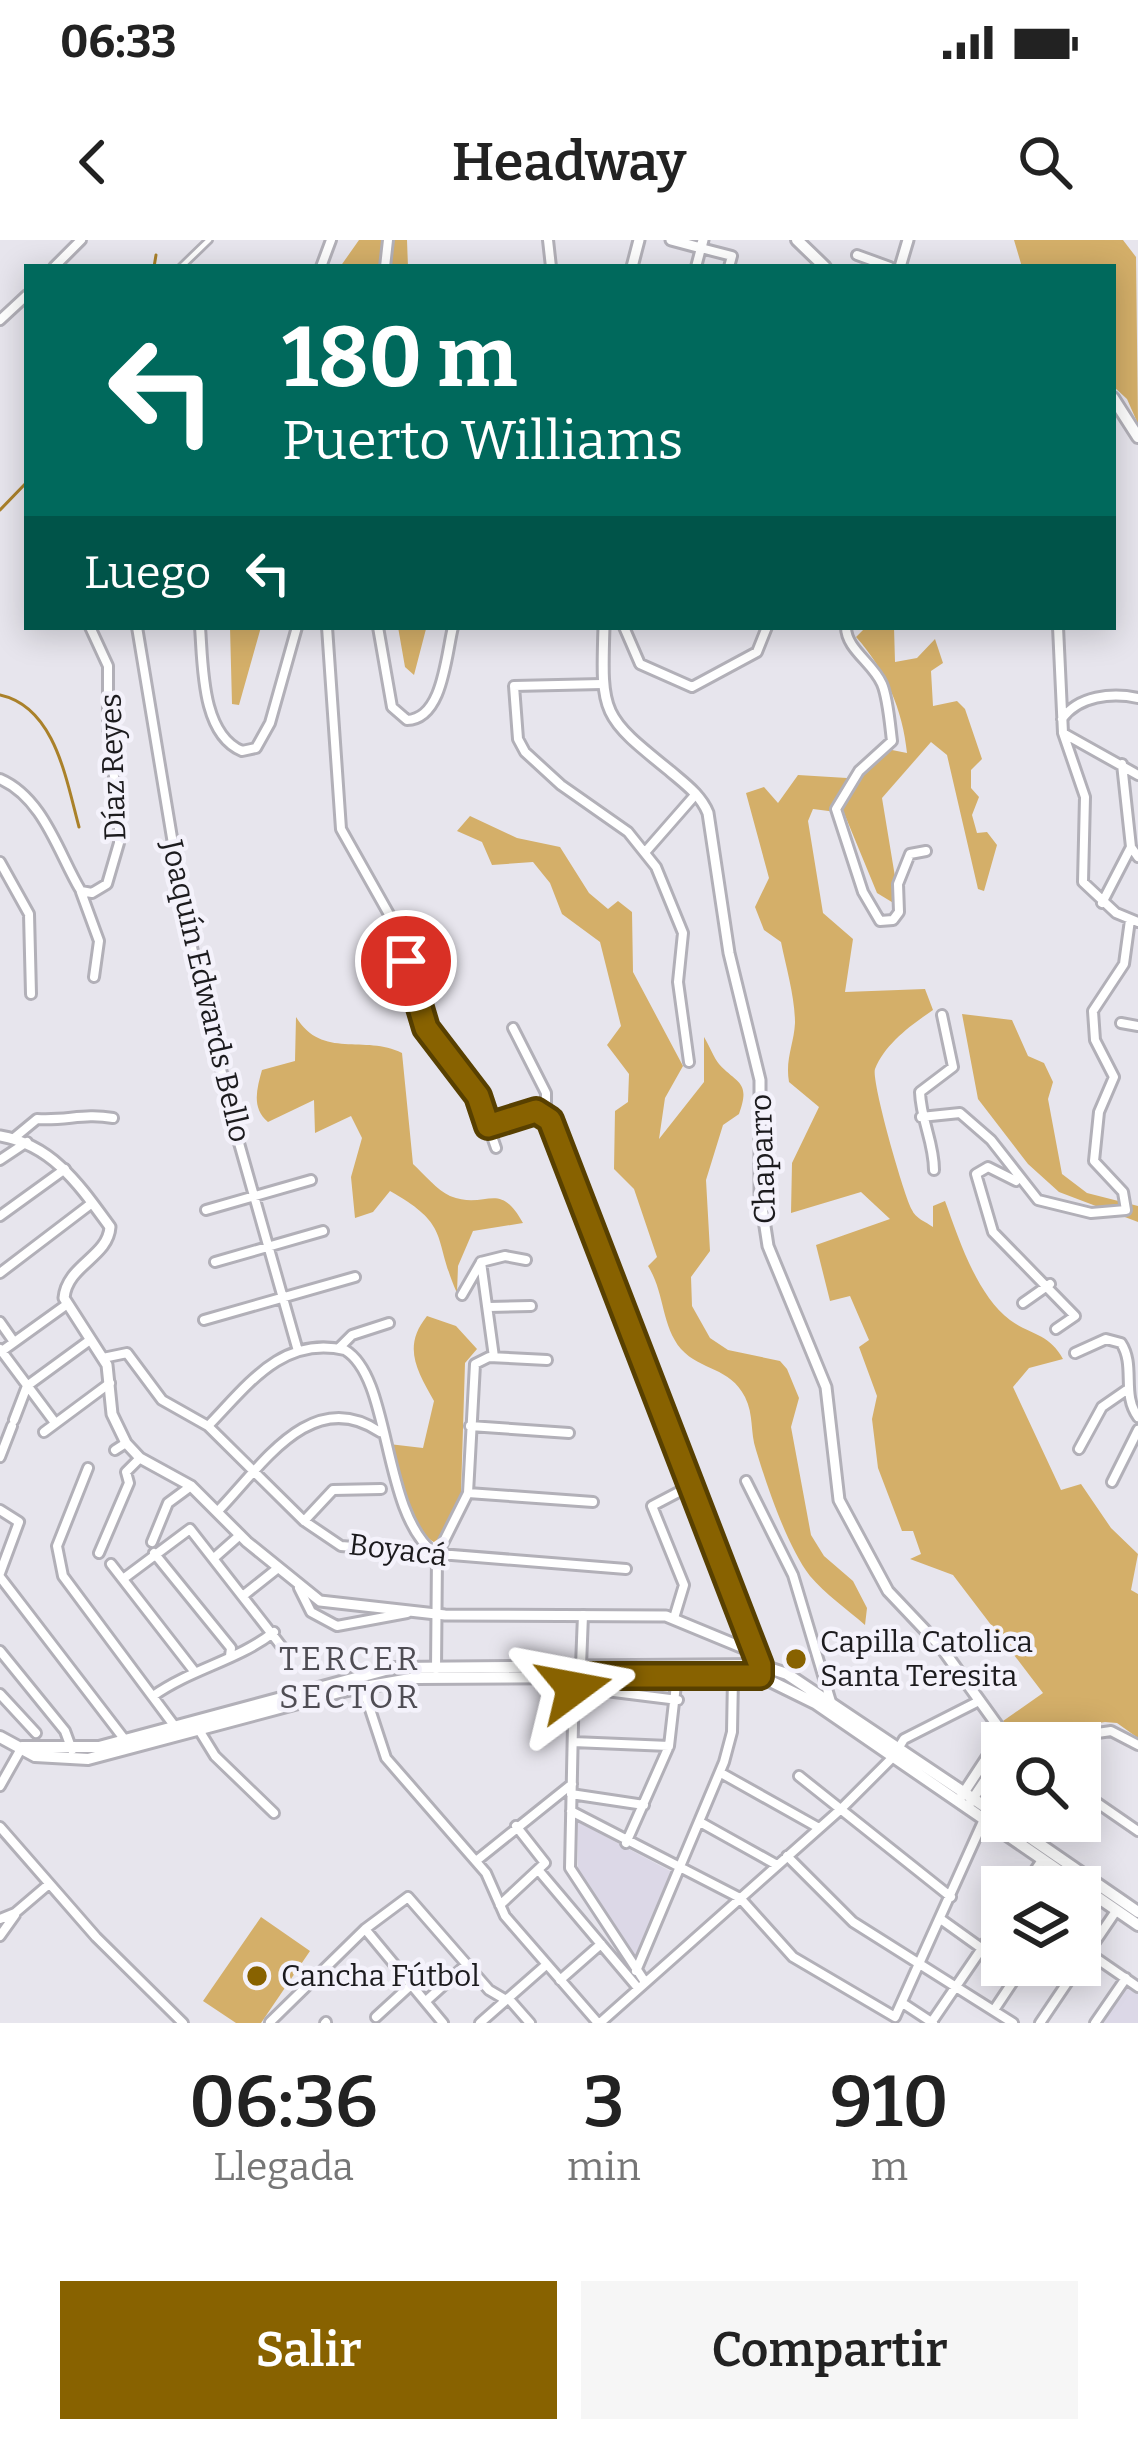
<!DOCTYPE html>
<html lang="es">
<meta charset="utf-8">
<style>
:root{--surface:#fff;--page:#f6f6f6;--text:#222;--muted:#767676;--accent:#886200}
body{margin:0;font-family:Bitter,serif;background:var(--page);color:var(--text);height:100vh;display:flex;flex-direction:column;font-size:45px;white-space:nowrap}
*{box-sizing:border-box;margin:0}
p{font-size:39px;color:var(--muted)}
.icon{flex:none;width:66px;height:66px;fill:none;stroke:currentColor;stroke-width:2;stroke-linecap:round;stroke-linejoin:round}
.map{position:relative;height:1783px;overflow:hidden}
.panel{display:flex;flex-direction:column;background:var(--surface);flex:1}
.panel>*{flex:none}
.hud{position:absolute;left:24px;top:24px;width:1092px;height:366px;border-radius:0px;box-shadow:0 6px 30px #0003;background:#00695c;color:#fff;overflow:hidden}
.tools{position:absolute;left:981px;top:1482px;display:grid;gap:24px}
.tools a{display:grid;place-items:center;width:120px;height:120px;border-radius:0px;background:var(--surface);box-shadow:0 6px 30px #0003;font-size:60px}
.pin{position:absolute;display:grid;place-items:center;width:102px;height:102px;color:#fff;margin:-51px;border:6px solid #fff;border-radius:50%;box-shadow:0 3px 12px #0007}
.me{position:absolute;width:132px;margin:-66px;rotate:77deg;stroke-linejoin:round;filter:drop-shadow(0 0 9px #0008)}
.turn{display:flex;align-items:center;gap:42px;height:252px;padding:0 60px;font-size:54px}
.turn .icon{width:156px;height:156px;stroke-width:2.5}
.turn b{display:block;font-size:84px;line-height:102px}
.then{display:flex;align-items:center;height:114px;padding:0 60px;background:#0003;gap:24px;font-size:45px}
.eta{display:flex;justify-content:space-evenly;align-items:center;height:204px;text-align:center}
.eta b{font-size:72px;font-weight:600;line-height:84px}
.button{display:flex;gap:24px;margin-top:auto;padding:24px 60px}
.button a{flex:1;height:138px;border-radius:0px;background:var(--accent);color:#fff;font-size:48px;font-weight:600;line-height:138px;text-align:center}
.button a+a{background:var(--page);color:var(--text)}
.status{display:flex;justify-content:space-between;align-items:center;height:84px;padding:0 60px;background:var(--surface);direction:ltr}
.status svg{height:33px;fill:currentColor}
header{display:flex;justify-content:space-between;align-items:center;height:156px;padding:0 60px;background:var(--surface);font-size:54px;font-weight:600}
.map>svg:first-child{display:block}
</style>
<div class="status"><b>06:33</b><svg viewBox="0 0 49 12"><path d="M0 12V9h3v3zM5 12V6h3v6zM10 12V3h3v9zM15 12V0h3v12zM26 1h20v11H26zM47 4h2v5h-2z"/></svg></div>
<header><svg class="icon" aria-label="back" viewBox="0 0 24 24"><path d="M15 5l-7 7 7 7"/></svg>Headway<svg class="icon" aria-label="search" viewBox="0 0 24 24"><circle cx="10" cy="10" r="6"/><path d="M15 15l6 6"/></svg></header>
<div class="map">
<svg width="1138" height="1783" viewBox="0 0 1138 1783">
<rect width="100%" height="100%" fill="#e7e5ed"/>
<path fill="#dcd8e7" d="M578,1582L672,1632L635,1720L578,1633Z
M1127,1743L1138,1751V1783H1103Z"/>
<path fill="#d4af69" d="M359,0H407L408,27H340Z
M1014,0H1123L1136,17L1138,184L1127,159L1113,146V27H1022Z
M230,387H261L239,465L232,464Z
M398,387L426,389L414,435L405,427Z
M866,387H894L895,422L917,418L935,399L943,423L931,431L933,466L957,461L965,469L982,519L971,530V548L979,557L972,575L977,593L987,592L997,605L984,651L978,649L947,515L931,502L882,558L900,667L877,653L844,573L813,569L808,581L823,673L853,699L845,752L925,749L933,770C911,785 885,804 875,829C871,840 903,953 912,970C915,978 926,982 933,987V966L945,961C959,999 976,1054 1010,1080C1030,1095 1049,1093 1063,1119L1029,1128L1013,1147L1061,1250L1081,1244L1111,1288L1138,1314L1131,1350L1138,1354V1498L1117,1483L1105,1482L1015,1496L1003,1481L1043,1453L953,1335L910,1319L921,1314L913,1291H902L878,1228L872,1179L877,1156L859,1107L869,1100L850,1056L830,1061L816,1005L890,979L861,952L791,973L792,923L819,867L789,842C785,819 794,804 795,783C795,757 786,727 781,702L764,690L755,667L769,638L746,553L764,547L778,563L798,535L847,538L877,507L907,513C903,470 885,429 856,397Z
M470,576L517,598L560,607L589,653L608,669L618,661L632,672L633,732L683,826L665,858L659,899L704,842V797C709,805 714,818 719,824C737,844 751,841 739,874L723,885L706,940L710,1011L691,1037L692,1066L710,1098L728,1110L780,1121L787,1129L799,1158L791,1187L811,1295L824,1316L853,1341L867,1368L865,1385C847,1369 825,1354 810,1336C787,1306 767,1246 756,1210C750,1192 754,1175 745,1157C730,1127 701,1131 681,1109C661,1085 665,1053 648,1026L657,1017L634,949L614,929L615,871L628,862L629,834L607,805L621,786L600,702L562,674L550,643L533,622L492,625L482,602L457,591Z
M962,774L1012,780L1028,816L1044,823L1053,842L1048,859L1062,934L1087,953L1138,966V982L1059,952L1028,924L978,859Z
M296,777C322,820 365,794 402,813L413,924C424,934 437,950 450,956C487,971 498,938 523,983L473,991L458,1026L457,1053C432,997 452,986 390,951L373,972L355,978L351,937L362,898L351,876L315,893L314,860L268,882C251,868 257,848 262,830L295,821Z
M427,1076L456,1086L477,1109L465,1123L461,1253L437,1304C408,1289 399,1233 389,1204L423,1208L434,1161C417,1130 402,1107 427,1076Z
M261,1677L310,1711L261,1783H236L203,1761Z"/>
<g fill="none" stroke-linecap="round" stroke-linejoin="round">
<path stroke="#aa812a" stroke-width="3" d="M154,27L156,15
M0,270L27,242
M0,455C55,467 66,539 79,587"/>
<g stroke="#b2b0b8" stroke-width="10">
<path id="pedestrian" d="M181,27L209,0"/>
</g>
<g stroke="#b2b0b8" stroke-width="14">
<path id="minor" d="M548,0L551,27
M857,15L890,27
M54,27L81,0
M321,27L331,0
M385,27L388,0
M696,27L701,8L732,16L729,27
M0,80L27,55
M137,387L186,682L237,896L298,1111
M200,387C203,424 201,494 242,511L256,508L270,483L297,387
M327,387L341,589L399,692L426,788L478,856L496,908
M378,387L392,467L407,480C443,479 446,415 453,387
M624,387L640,424L692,447L757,412L767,387
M846,387C846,409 873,423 882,444C888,458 890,485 892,501L859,531L836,569L863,652L880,681L893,680L899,672L898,644L910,614L926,611
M1058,387L1063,493L1138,535
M602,444L514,446L518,499L525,512L561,545L628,592L656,627L683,693L678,742L689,822
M1062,479C1078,456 1112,452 1138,458
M1063,493L1085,557L1083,642L1116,673L1138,682
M0,539C44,558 59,615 81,651L92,653L107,644L119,603V576L108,489V426L90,387
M1131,607L1138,617
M647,610L696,554
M0,622L29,674L31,754
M81,652L99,701L94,737
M1102,663L1131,607L1122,524
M1121,783L1138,786
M513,788L546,853V875L758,1417
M921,877L960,873L991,900L1038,960L1091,973L1126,970L1123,952L1094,921L1099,872L1114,837L1095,800L1093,771L1124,724L1130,680
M488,886L535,871L546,875
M14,898L37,879C67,881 83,873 113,878
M0,920L27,902
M934,930C934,902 921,881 920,852L953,827L942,775
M1016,941L988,927L976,934L993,992L1075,1076L1056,1089
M206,970L311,940
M0,976L65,929
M215,1022L323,991
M481,1022L494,1117
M481,1022L505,1016L526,1020
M0,1033L92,963
M462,1055L481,1022
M1023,1063L1050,1044
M489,1067L531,1066
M204,1080L355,1037
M0,1082L14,1102
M340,1107L352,1095L389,1083
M0,1109L53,1180
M2,1111L66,1065
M1075,1113L1106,1099L1121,1103C1136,1126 1121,1154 1138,1177
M103,1118L127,1113L162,1160L208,1186L304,1281L341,1306L626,1329
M14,1180L27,1146L90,1100
M208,1186C247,1146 282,1095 345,1110C392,1138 381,1271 434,1313
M470,1186L569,1193
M44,1192L110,1143
M1079,1209L1102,1167L1128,1149
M115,1210L126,1203
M0,1217L12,1186
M88,1228L57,1306L63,1336L176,1488
M746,1241L793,1335L831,1462
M1112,1242L1138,1190
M468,1253L593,1262
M0,1270L19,1282L0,1333
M218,1271C261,1227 311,1145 380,1192
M304,1281L333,1250L381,1249
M152,1302L168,1263L191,1246
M99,1313L129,1243L126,1232L140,1218
M154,1313L231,1408L230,1416
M214,1318L240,1295
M111,1324L194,1431
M0,1337L125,1500
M123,1339L190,1289L282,1407
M299,1348L311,1372L337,1386L407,1373
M244,1355L278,1328
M674,1378L684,1345L652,1266L692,1245
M0,1411L65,1491L72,1510
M581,1426L583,1375
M436,1429L437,1315L468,1253L475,1124L489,1117L547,1120
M574,1437L570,1628L645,1742
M574,1447L678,1460
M363,1448L386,1518L486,1633L505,1676L598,1783
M0,1454L36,1493
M153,1456C193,1428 237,1421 274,1392
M199,1490L215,1516L274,1573
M573,1502L669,1506
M1029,1503L1111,1491L1138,1505
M721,1533L819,1588
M799,1536L951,1657
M0,1546L22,1507
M1080,1551L1138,1591
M571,1554L644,1565
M571,1571L740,1658L793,1717L895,1777L986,1575
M700,1582L777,1625
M0,1587L96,1697L183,1783
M626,1603L669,1506L677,1436
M787,1616L853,1682L1013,1783
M476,1621L572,1544
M540,1632L638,1748
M1024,1647L1042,1620
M500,1665L545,1623L516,1586
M0,1679L15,1673L49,1644
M942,1680L1002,1723
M365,1689L443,1783
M0,1696L15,1675
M1080,1707L1138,1747
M1080,1724L1116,1671
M636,1731L724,1522L732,1492L733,1437
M560,1740L601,1704
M508,1758L530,1783
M426,1761L467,1724
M904,1764L933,1783
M994,1770L1024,1725
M376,1777L412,1744
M270,1782L365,1689L408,1657L489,1750L506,1760
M325,1783L326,1782
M480,1783L546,1725
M600,1783L841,1569L893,1517L904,1499L979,1461
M931,1783L1002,1679
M1040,1783L1079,1725
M1095,1783L1126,1738"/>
</g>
<g stroke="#b2b0b8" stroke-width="15">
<path id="tertiary" d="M671,0L701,8L703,0
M632,27L639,0
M900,27L908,0
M604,387C601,475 602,476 670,531C684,543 701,555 708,573L729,713L760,840V954L768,1006L826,1147L839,1260L888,1351L941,1407L1010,1503
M0,896C53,905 80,946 110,987C108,1017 67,1025 64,1058L107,1125L112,1174L126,1203L140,1218L191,1246L247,1302L320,1361L445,1375L666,1376L758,1414
M961,1557L1001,1496
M970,1563L1002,1515"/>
</g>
<g stroke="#b2b0b8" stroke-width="16">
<path id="secondary" d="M797,0L825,27
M1113,158L1138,197"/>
</g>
<g stroke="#b2b0b8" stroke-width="16">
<path id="primary" d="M0,1497L35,1516L88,1519L347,1450L416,1438L760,1436L815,1463L1138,1685
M22,1507H99L393,1428L760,1425L787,1434L1002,1578
M1006,1581L1138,1672"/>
</g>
<use href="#pedestrian" stroke="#fff" stroke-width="4.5"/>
<use href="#minor" stroke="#fff" stroke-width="8"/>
<use href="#tertiary" stroke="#fff" stroke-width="9"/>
<use href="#secondary" stroke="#fff" stroke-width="10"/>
<use href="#primary" stroke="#fff" stroke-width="10"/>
</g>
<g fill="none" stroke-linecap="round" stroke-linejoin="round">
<g stroke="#584000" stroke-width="30">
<path id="route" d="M406,721L426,788L478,856L488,886L536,871L550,880L760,1425V1436H574V1448"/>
</g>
<use href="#route" stroke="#886200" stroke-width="21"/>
</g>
<g fill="#886200" stroke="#f4f2fb" stroke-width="4.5">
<circle cx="796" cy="1419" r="12"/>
<circle cx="257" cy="1736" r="12"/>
</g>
<g text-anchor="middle" stroke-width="9" stroke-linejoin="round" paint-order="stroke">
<g font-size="30" fill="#1c1b1e" stroke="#f4f2fb">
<text transform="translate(113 527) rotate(-92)" y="10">Díaz Reyes</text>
<text transform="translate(206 751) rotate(77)" y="10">Joaquín Edwards Bello</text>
<text transform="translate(763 919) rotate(-92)" y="10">Chaparro</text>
<text transform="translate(398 1310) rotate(7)" y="10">Boyacá</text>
</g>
<g font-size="30" fill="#1c1b1e" stroke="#f4f2fb" text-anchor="start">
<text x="820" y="1412">Capilla Catolica<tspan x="820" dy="34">Santa Teresita</tspan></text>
<text x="281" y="1746">Cancha Fútbol</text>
</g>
<g font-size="33" letter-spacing="3" fill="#4f4d54" stroke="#f4f2fb">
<text x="350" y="1430">TERCER<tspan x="350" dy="38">SECTOR</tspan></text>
</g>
</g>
</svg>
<div class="tools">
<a><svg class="icon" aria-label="search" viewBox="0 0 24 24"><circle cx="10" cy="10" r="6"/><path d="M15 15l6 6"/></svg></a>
<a><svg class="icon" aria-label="layers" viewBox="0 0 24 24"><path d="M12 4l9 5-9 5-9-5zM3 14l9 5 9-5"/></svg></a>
</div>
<div class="pin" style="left:406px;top:721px;background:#d93025"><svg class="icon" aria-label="arrive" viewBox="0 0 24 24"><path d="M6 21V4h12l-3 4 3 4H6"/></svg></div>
<svg class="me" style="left:574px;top:1448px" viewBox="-20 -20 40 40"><path d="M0-17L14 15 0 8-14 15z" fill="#886200" stroke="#fff" stroke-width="4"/></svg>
<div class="hud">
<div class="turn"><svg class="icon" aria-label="left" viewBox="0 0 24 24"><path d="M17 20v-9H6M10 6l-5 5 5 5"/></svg><div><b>180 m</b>Puerto Williams</div></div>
<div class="then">Luego<svg class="icon" aria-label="left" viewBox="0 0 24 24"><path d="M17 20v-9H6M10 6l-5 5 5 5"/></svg></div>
</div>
</div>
<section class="panel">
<div class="eta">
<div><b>06:36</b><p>Llegada</p></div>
<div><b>3</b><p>min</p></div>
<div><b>910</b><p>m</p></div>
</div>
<div class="button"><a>Salir</a><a>Compartir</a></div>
</section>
